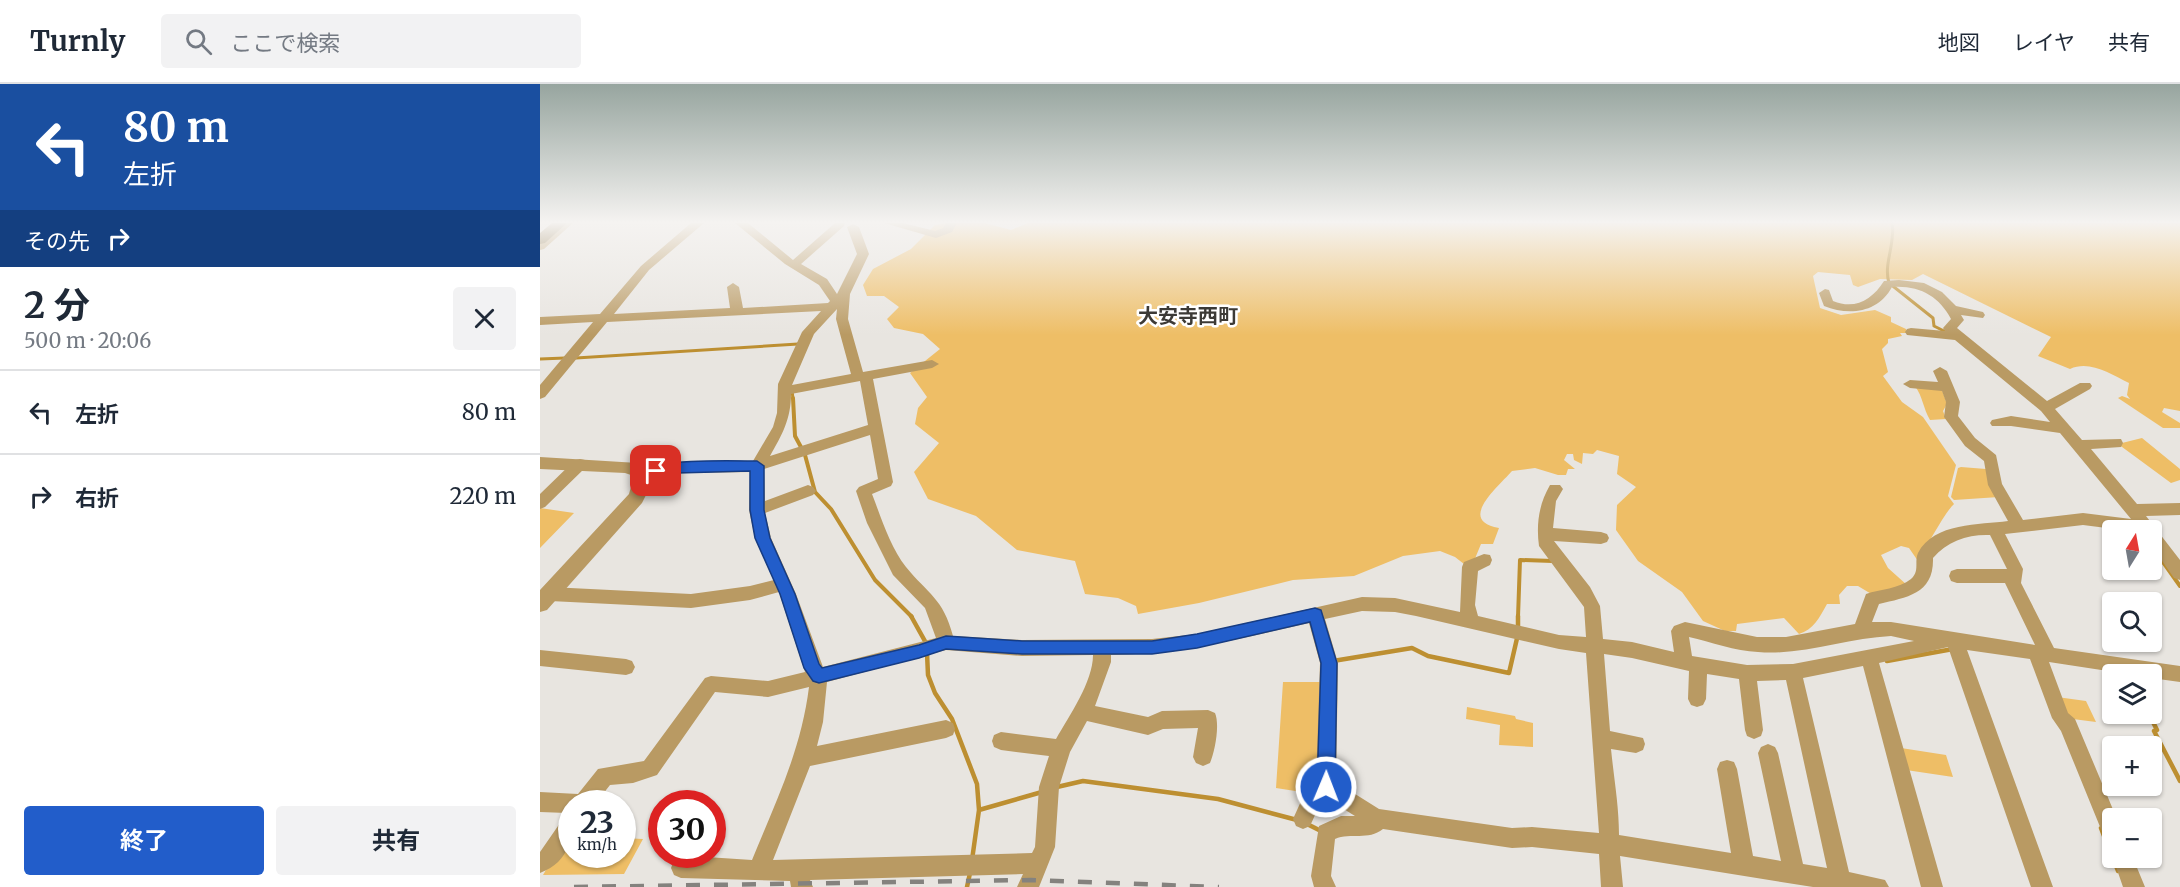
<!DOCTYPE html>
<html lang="ja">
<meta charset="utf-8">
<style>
:root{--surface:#fff;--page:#f2f2f3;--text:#1f2937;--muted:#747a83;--line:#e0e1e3;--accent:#225dca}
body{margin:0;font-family:Merriweather,"Noto Sans JP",serif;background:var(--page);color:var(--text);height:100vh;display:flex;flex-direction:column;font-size:22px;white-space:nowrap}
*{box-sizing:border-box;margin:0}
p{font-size:20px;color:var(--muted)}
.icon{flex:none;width:33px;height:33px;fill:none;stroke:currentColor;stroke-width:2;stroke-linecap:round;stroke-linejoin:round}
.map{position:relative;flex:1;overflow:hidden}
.sheet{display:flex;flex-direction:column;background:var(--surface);width:540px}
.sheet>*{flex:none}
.guide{background:#1a4fa0;color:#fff;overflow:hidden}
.needle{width:39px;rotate:11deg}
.tools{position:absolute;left:1562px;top:436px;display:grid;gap:12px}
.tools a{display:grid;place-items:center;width:60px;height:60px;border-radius:6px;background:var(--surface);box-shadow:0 2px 4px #0004;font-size:30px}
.speed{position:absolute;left:18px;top:706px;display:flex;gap:12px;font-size:30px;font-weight:700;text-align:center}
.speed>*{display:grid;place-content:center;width:78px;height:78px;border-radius:50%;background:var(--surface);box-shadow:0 2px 4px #0004;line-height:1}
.speed small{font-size:15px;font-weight:400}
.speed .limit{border:9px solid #d22;background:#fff;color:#111}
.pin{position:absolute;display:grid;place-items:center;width:51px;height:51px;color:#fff;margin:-26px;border-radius:12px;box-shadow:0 3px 9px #0006}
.me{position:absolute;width:66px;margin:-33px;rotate:1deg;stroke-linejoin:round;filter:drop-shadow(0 0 4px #0008)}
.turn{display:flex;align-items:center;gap:21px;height:126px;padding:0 24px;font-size:27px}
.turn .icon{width:78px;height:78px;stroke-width:2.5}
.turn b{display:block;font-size:42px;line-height:51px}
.then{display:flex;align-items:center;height:57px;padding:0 24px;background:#0003;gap:12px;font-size:22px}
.round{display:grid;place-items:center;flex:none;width:63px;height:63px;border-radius:6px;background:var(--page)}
.headline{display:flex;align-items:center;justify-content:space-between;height:102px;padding:0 24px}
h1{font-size:36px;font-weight:700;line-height:45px}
.primary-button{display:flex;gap:12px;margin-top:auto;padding:12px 24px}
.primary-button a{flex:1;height:69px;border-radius:6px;background:var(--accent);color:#fff;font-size:24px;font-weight:700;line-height:69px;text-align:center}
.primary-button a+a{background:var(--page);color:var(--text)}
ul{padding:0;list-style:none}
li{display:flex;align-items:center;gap:18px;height:84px;padding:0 24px;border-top:2px solid var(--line)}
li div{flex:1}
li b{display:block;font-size:22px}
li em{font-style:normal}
header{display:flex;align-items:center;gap:36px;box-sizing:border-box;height:84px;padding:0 30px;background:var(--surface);border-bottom:2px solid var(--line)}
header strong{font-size:28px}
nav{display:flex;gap:33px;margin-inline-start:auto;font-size:21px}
.search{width:420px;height:54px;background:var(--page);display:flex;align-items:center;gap:15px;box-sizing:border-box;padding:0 21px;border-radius:6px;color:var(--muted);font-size:22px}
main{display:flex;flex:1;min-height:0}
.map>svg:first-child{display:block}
</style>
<header>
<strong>Turnly</strong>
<div class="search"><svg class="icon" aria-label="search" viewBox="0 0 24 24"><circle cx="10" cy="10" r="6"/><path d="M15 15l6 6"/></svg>ここで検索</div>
<nav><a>地図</a><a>レイヤ</a><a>共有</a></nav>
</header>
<main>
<section class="sheet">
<div class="guide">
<div class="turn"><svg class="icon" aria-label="left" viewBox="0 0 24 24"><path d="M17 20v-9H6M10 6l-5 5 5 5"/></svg><div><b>80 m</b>左折</div></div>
<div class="then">その先<svg class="icon" aria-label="right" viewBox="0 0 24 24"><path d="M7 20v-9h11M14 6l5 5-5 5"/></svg></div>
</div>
<div class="headline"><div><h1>2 分</h1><p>500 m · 20:06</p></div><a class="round"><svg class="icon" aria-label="close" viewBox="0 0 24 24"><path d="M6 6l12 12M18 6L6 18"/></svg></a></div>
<ul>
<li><svg class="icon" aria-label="left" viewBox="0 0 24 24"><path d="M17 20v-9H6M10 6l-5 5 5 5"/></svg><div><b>左折</b></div><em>80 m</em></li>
<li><svg class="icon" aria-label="right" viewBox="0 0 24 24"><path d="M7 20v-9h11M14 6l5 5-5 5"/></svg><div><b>右折</b></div><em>220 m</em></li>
</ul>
<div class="primary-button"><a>終了</a><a>共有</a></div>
</section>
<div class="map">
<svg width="1640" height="803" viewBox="0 0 1640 803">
<rect width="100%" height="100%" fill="#e8e5e0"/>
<path fill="#eebe66" d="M406,139H445L471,146L488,139H1640V327L1624,324L1622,328L1640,339V344H1623L1578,314L1582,312L1590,315L1587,311L1589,299C1570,290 1550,276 1530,285L1498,272L1511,253L1383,190L1372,196L1340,195L1318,203L1313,201L1310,191L1278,188L1273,192L1280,224L1301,231L1335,226L1351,233V238L1366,245L1367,249H1360L1362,252L1348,255V259L1342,265L1348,288L1343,292L1362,318L1383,333L1416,381L1408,412L1414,420C1405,428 1386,464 1378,477L1369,464L1361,462L1341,471L1348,484L1367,501L1333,511L1318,502H1307L1299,511L1300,520H1287C1280,533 1273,546 1259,550L1244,534L1197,540L1196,547H1185L1163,537L1142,508L1098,477L1076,446L1077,421L1096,403L1077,390L1079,372L1057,366L1053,370L1043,369L1042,380L1034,376L1033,370H1027L1024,376L1035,385H1028L1026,391H1018L995,384L972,387C959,402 916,437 959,444L953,460H941L934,477L924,480L915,473L900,467L863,472L814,492L753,496L659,519L598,530L596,522L578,514L545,510L535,477L477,466L436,432L388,415L374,388L399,359L375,340L378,324L387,313L370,289L400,265L383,250L354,244L347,235L359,223L344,212H327L323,201L333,185L371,165L395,141Z
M1375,302L1402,306L1407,320L1403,327L1406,335L1390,336C1383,324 1383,313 1375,302Z
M1602,354L1640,385V396L1631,399L1578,360Z
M1421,383L1446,385L1459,413L1414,416L1411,413L1418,384Z
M0,424L34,429L0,464Z
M743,598H782L777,700L768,709L736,704Z
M1517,613L1546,617L1556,638L1525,634Z
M927,623L975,632L976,635L993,639V663L959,661L960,641L926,635Z
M1361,664L1406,671L1413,693L1366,686Z
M25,753H31L32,771H82L83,754L103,755L84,790L3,791Z"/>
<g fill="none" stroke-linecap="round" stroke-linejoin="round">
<path stroke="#bd8f31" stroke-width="3" d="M1352,139C1356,159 1343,180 1349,199L1393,234L1394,242L1408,249
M36,274L258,260
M0,275L25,274
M252,306L253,315"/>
<path stroke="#bd8f31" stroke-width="4" d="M253,314L255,352L262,365
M265,371L275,408L291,425L335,496L372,533
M1611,461L1640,502
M978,533L980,476L1013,477"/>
<path stroke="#bd8f31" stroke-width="4.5" d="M371,532L386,559
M978,543V532
M387,569L388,591L395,609L412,635L437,700L439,726L432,776
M793,577L872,564L888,572L969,589L978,550
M1347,577L1413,565
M1609,630L1617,646L1614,647L1640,697
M517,703L543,697L678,715L757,736
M439,726L502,708
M767,740L781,747
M1561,744L1572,773
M1573,774L1578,787
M427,803L430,789"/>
<path fill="#b99a63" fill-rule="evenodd" d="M21,139H33L4,165L0,166V157Z
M151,139H164L109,186L74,230L190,224L187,203L193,199L199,203L203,224L288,219L290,217L279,201L245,180L195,139H208L253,176L295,139H305L304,142L261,180L287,195L297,210L317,170L307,143L313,140L319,143L329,170L310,210L308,235L323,288L392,276L399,280L392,284L333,295L353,398L351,402L332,410C341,433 350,463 366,483C388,510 403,514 413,552L482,556L612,555L657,550L822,513L855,514L920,528L922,483L924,478L944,470L950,471L952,476L950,481L938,487L935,521L938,532L1019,551L1046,553L1044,523L999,462C996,440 999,420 1010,401H1020L1023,405L1016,417L1013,444L1061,448L1067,450L1069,454L1067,458L1061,460L1014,457L1050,503L1060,522L1063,555L1092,558L1134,568L1131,547L1134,542L1145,538L1217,553H1246L1315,540L1326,510C1340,505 1359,505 1371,495C1380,487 1374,478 1378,469C1394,438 1440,441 1468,437L1448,401L1444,377L1425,362L1404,333L1406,318L1402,307L1370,304L1363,300L1370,296L1398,298L1393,287L1400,283L1407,287L1420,318L1418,332L1435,354L1456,371L1462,400L1483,436L1543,429L1591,435L1520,349L1471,342H1452L1450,339L1452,336L1471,332L1510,338L1501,327L1415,256L1367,251L1365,248L1367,245L1371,244L1405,247L1403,244L1411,235C1399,212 1379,201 1352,203C1338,229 1309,232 1284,222L1279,209L1285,205L1289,206L1293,217C1315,226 1332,216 1344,197L1359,196L1384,199L1402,208L1416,222L1443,228L1445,231L1443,234L1421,231L1424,236L1417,244L1507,317L1540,299H1550L1552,302L1550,305L1515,325L1542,356L1581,355L1583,359L1581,363L1551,365L1597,420L1640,419V431L1606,432L1640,476V496L1634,494L1611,461V447H1590L1543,441L1465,450L1483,485L1481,499L1514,564L1640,582V598L1611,594V591H1594L1509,578L1528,629L1535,635L1577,735H1572V758L1565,755L1521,647L1512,634L1490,575L1427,566L1513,803H1491L1408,563L1339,579L1403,803H1381L1323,582L1263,594L1309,788L1345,796L1349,803H1273L1080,772L1083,803H1061L1059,770L992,763L972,764L843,745C828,757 811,748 795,755L791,792L796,803H774L771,792L779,742L801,732H815L786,714L781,718L770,742L763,745L756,742L753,735L767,704L776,698L780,579L769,539C702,554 640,570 571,571V578L555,622L608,633L622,627L668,626L675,629C680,641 675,667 670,679L663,682L656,679L653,673L658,644L623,645L608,651L547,637L530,668L519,703L515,763L499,803H477L483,790L270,796L273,803H251L250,797L141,794L134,791L131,784L136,771L212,776C236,717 261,667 269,603L228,613L175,608L117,691L93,699L70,701L55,720H32C32,751 33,776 0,789V768L27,729L0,728V708L38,710L58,685L104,677L165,594L171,592L228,597L265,588L239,508L210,516L151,524L10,517L4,515L2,510L4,505L10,503L151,510L210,502L234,496L215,454L209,426L210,388L137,389L103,396L98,395L96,391L98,387L103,386L137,379L213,377L233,343L237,329L238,300L262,248L281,227L67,238L5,313L0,315V301L53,238L0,241V233L60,230L101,182ZM297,225L296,235L311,290L252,301L274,250ZM320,297L328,341L230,372C242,351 251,335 251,310ZM330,351L338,395L319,403L316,407L327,439L353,491L385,524L396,554L283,583L256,510L231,454L225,429L273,411L276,407L273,403L268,401L225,417L224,385ZM1450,451L1467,485H1417L1411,487L1409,492L1411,497L1417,499H1465L1495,561L1351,538H1332L1339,520C1367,513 1394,510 1393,474C1407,457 1429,450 1450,451ZM822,527L855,528L876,532L1019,565L1046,569L1059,749L992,743L972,744L839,725L796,698L798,579L785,535ZM1351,552L1374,557L1253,580L1207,581L1152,572L1149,553C1171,558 1195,567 1218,568C1261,572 1307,554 1351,552ZM406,566L482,572L553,571C553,598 529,632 516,655L461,648L454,651L452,657L454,663L461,666L509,672L499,703L495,763L492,769L233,776L270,682L406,654L413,651L415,645L413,639L406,636L277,662L283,638L287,598ZM1064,570L1092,574L1149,587L1148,615L1151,621L1157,623L1163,621L1166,615L1167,590L1199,595L1205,646L1207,652L1214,655L1221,652L1223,646L1217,597L1246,596L1287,784L1263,780L1238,669L1235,663L1228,660L1221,663L1218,669L1241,777L1213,772L1197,685L1194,678L1187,676L1180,678L1177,685L1191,769L1079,751C1079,722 1074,695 1071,665L1096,669L1103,666L1105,660L1103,654L1070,647Z
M344,139H363L395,147L403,144L406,139H417L412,148L396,154Z
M40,375L45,376L47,380L45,384L5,423L0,425V410L35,376Z
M0,566L86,575L92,577L95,583L92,589L86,591L0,582Z
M1573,774H1593L1605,803H1583Z"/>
<path fill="#b99a63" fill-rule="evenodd" d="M0,373L98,379L104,380L112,391L111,401L102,419L7,526L0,528V506L89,410L94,392L85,389L0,385Z"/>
<path fill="#72561c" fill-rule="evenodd" d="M12,139H27L5,159L0,160V149Z"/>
<path stroke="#84827e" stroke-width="4.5" stroke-dasharray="14 14" stroke-linecap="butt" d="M34,803L491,796L679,803"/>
</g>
<linearGradient id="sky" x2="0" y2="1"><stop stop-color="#97a59f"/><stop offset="0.55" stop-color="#f5f3f1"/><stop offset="1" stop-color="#f5f3f1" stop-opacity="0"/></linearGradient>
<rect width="1640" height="251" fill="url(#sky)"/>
<path fill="#225dca" stroke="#163c83" stroke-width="1.5" d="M217,377L224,382V426L230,454L255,510L279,580L282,584L379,561L406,552L482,557H612L657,550L775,524L781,526L797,579L795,703L792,709L786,711L780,709L777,703L781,579L770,538L657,564L612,570H482L406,565L379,574L279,599L273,597L264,584L240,510L215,454L210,426V387L137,389L116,392L109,387C119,374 198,377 217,377Z"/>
<g text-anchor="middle" stroke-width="5" stroke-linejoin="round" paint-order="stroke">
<g font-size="20" font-weight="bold" fill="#3c3a36" stroke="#fff">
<text x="648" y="239">大安寺西町</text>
</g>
</g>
</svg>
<div class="tools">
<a><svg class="needle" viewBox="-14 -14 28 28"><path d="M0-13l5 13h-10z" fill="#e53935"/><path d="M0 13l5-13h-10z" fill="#747a83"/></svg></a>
<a><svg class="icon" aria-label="search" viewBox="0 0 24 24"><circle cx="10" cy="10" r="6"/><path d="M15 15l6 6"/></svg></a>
<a><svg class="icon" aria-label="layers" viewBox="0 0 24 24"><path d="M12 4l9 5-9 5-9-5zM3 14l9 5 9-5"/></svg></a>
<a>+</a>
<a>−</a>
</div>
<div class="speed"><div>23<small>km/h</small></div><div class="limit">30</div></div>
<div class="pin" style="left:116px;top:387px;background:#d93025"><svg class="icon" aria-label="arrive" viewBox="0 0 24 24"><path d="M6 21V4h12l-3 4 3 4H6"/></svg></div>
<svg class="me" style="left:786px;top:703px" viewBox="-20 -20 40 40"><circle r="17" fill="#225dca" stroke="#fff" stroke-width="3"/><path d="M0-11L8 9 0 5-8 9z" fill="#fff"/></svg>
</div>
</main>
